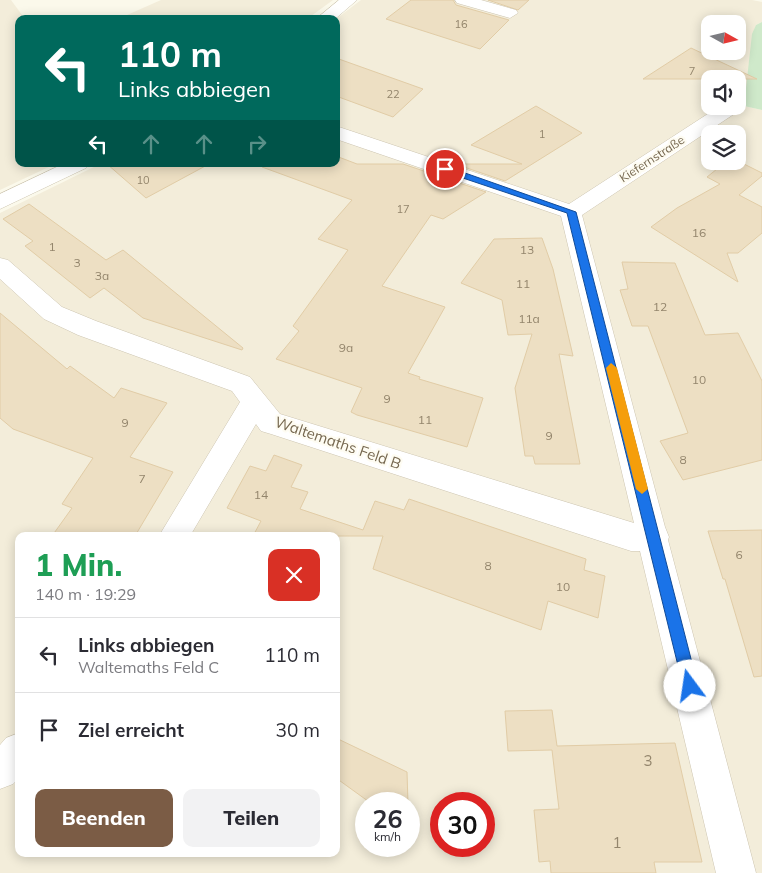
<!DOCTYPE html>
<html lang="de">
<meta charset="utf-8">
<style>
:root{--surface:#fff;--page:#f2f2f3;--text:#2b2b33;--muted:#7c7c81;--line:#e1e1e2;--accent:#7b5c45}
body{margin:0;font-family:Mulish,sans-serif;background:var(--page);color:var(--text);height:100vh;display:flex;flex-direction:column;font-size:19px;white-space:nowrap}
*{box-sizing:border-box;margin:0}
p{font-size:16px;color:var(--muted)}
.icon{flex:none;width:28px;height:28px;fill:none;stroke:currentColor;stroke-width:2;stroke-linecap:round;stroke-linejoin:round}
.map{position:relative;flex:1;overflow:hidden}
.details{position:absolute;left:15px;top:532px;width:325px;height:325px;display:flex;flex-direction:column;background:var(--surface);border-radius:10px;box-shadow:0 2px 12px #0003}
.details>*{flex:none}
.banner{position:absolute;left:15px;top:15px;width:325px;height:152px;border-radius:10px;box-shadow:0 2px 12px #0003;background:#00695c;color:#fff;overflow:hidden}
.needle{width:32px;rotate:98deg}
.controls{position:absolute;left:701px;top:15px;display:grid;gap:10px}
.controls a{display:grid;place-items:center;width:45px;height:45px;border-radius:10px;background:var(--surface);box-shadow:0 2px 12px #0003;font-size:25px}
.speed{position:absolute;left:355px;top:792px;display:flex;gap:10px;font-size:25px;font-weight:700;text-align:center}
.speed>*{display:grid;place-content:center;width:65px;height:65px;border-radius:50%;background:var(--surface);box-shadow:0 2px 12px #0003;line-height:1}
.speed small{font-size:12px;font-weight:400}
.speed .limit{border:8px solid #d22;background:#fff;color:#111}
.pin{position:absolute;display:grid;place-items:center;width:42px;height:42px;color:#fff;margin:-21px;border:2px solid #fff;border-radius:50%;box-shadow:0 1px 5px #0007}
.me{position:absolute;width:55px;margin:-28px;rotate:346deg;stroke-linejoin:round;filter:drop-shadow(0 0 4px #0008)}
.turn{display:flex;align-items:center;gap:18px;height:105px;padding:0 20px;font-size:22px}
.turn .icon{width:65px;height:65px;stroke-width:2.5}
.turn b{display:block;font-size:35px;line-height:42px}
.lanes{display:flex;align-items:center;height:48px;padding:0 20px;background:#0003;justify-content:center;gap:25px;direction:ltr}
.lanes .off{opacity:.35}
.round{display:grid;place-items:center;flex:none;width:52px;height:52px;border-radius:10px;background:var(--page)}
.head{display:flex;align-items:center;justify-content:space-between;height:85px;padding:0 20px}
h1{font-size:30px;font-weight:800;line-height:38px;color:#1e9e55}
.primary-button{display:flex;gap:10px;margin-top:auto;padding:10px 20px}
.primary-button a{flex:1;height:58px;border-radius:10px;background:var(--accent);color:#fff;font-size:20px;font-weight:800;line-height:58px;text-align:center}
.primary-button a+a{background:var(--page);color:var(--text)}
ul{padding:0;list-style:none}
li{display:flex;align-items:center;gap:15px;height:75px;padding:0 20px;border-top:1px solid var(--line)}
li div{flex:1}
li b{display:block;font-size:19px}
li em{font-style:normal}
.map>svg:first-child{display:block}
</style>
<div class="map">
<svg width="762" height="873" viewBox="0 0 762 873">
<rect width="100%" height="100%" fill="#fbf9eb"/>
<path fill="#f3edda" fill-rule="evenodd" d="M0,0H11L25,19H19V164H55L0,190Z
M161,0H333L307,19H118Z
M361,0H752L762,2V22L756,25L744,106L762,110V873H0V213L100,164H336V19ZM710,24H738V51H710ZM710,79H738V106H710ZM710,134H738V161H710ZM19,536H336V854H19ZM366,804H409V846H366ZM441,804H484V846H441Z"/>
<path fill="#cfe9ca" d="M762,22V110L744,106L752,34L756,25Z"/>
<path fill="#eddfc3" stroke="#e1cca6" d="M411,0H453L456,5L509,20L480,49L386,19Z
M488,0H529L518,10Z
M691,48L757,79H643Z
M336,58L423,89L393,117L336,96Z
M536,106L582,133L505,181L455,164H522L471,145Z
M336,156L357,164H403L486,192L443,219L431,215L382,286L445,307L408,373L420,377L419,379L483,398L467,447L357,415L351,412L362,388L276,359L299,331L293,326L348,250L318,239L352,200L262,167L263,164H336Z
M727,161H738L762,173V176L739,195L762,207V233L738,253H727L738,282L651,227L677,208L720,184L707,177Z
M107,164H209L146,198Z
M29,204L106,260L123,250L243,348L242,350L143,318L104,288L90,298L25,246L33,241L3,219Z
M542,238L553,269L573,356L559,354L580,464H535L533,456H525L515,388L532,334L508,335L502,300L461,283L494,239Z
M622,262L675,263L705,335L738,333L762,381V460L683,480L660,441L688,433L648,326H632L620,290L628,289Z
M0,313L67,369L70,366L114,398L121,388L167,403L130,457L173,472L135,536H52L72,508L62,504L93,458L13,429L0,418Z
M274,455L302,465L291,487L308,492L300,509L363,530L375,501L404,510L409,499L586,559L584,570L605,576L598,618L548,601L541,630L373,569L383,536H253L261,521L227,508L250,466L266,471Z
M762,530V676L754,677L725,579H723L708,531Z
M552,710L557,746L675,743L702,862H654L656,873H551L550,861L539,862L534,810L559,809L552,750L508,751L505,711Z
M336,738L407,772L408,804H372L336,778Z"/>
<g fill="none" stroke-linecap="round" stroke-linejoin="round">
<g stroke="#cdc5b1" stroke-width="1">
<path id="street" d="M339,0H357L335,19H316Z
M455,0H481L516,10L518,13L510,18L457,3Z
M738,101L742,106L740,110L582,215L665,527L669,537L668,540L756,873H716L640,551H631L271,434L261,431L256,424L190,536H159L240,402L232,391L78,335L44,319L0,279V258L8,260L62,307L96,321L250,377L280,414L634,523L561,216L336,139V126L569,204L720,106H738Z
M63,164H89L86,168L0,209V194Z
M19,733V778L13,784L0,789V745L6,738Z"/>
</g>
<use href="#street" fill="#fff" fill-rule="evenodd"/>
</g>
<path fill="#1a73e8" stroke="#114b97" d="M442,167H448L576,212L698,686L695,691L690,693L686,691L683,686L567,213L442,171Z"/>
<path fill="#f59e0b" d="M611,363L617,368L648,489L642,494L636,489L606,368Z"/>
<g text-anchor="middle" stroke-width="4.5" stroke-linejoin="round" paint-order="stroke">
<g font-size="11" fill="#93856c">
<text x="461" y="28">16</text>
<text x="692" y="75">7</text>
<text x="393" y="98">22</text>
<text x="542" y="138">1</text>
<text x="143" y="184">10</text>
<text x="403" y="213">17</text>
</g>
<g font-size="12" fill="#75674f" stroke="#fefcf2">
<text transform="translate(652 159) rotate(-33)" y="4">Kiefernstraße</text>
</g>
<g font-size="12" fill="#93856c">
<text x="699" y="237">16</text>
<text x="52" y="251">1</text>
<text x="527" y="254">13</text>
<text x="77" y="267">3</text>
<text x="102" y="280">3a</text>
<text x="523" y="288">11</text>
<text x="660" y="311">12</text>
<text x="529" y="323">11a</text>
<text x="346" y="352">9a</text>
<text x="699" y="384">10</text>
<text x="387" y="403">9</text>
<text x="425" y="424">11</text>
<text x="125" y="427">9</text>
<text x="549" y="440">9</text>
<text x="683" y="464">8</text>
<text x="142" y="483">7</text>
<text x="261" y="499">14</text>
<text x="739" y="559">6</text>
<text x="488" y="570">8</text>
<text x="563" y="591">10</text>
</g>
<g font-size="15" fill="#75674f" stroke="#fefcf2">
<text transform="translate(338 443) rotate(19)" y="5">Waltemaths Feld B</text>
</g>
<g font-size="15" fill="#93856c">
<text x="648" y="766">3</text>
<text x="617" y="848">1</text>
</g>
</g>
</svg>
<div class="controls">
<a><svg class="needle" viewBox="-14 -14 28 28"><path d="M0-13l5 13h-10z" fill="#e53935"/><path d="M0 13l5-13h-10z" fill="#7c7c81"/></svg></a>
<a><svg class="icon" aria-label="sound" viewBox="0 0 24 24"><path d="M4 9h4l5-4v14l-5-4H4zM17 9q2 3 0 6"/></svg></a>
<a><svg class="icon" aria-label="layers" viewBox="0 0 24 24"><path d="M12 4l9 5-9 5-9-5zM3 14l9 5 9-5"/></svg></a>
</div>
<div class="speed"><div>26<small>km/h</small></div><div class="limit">30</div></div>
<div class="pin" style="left:445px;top:169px;background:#d93025"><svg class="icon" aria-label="arrive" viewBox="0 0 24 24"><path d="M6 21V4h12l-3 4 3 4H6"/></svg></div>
<svg class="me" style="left:690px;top:686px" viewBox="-20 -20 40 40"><circle r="19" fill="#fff"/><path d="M0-13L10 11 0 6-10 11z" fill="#1a73e8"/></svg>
<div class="banner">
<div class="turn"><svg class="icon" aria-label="left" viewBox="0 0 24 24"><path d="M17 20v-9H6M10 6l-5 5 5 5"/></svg><div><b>110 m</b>Links abbiegen</div></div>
<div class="lanes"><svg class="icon" aria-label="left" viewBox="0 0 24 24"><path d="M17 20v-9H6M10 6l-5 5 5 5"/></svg><svg class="icon off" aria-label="ahead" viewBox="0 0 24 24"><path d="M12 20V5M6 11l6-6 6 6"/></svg><svg class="icon off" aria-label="ahead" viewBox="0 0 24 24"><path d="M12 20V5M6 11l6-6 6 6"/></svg><svg class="icon off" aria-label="right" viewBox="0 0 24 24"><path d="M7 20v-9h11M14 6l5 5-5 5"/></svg></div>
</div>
<section class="details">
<div class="head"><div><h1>1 Min.</h1><p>140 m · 19:29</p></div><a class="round" style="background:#d93025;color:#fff"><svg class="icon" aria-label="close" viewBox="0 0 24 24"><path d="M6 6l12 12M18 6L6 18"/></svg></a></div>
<ul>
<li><svg class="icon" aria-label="left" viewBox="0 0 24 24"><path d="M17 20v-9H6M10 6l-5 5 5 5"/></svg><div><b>Links abbiegen</b><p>Waltemaths Feld C</p></div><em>110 m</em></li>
<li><svg class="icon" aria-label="arrive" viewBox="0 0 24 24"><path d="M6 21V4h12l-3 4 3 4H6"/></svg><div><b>Ziel erreicht</b></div><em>30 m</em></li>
</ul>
<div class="primary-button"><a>Beenden</a><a>Teilen</a></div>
</section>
</div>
